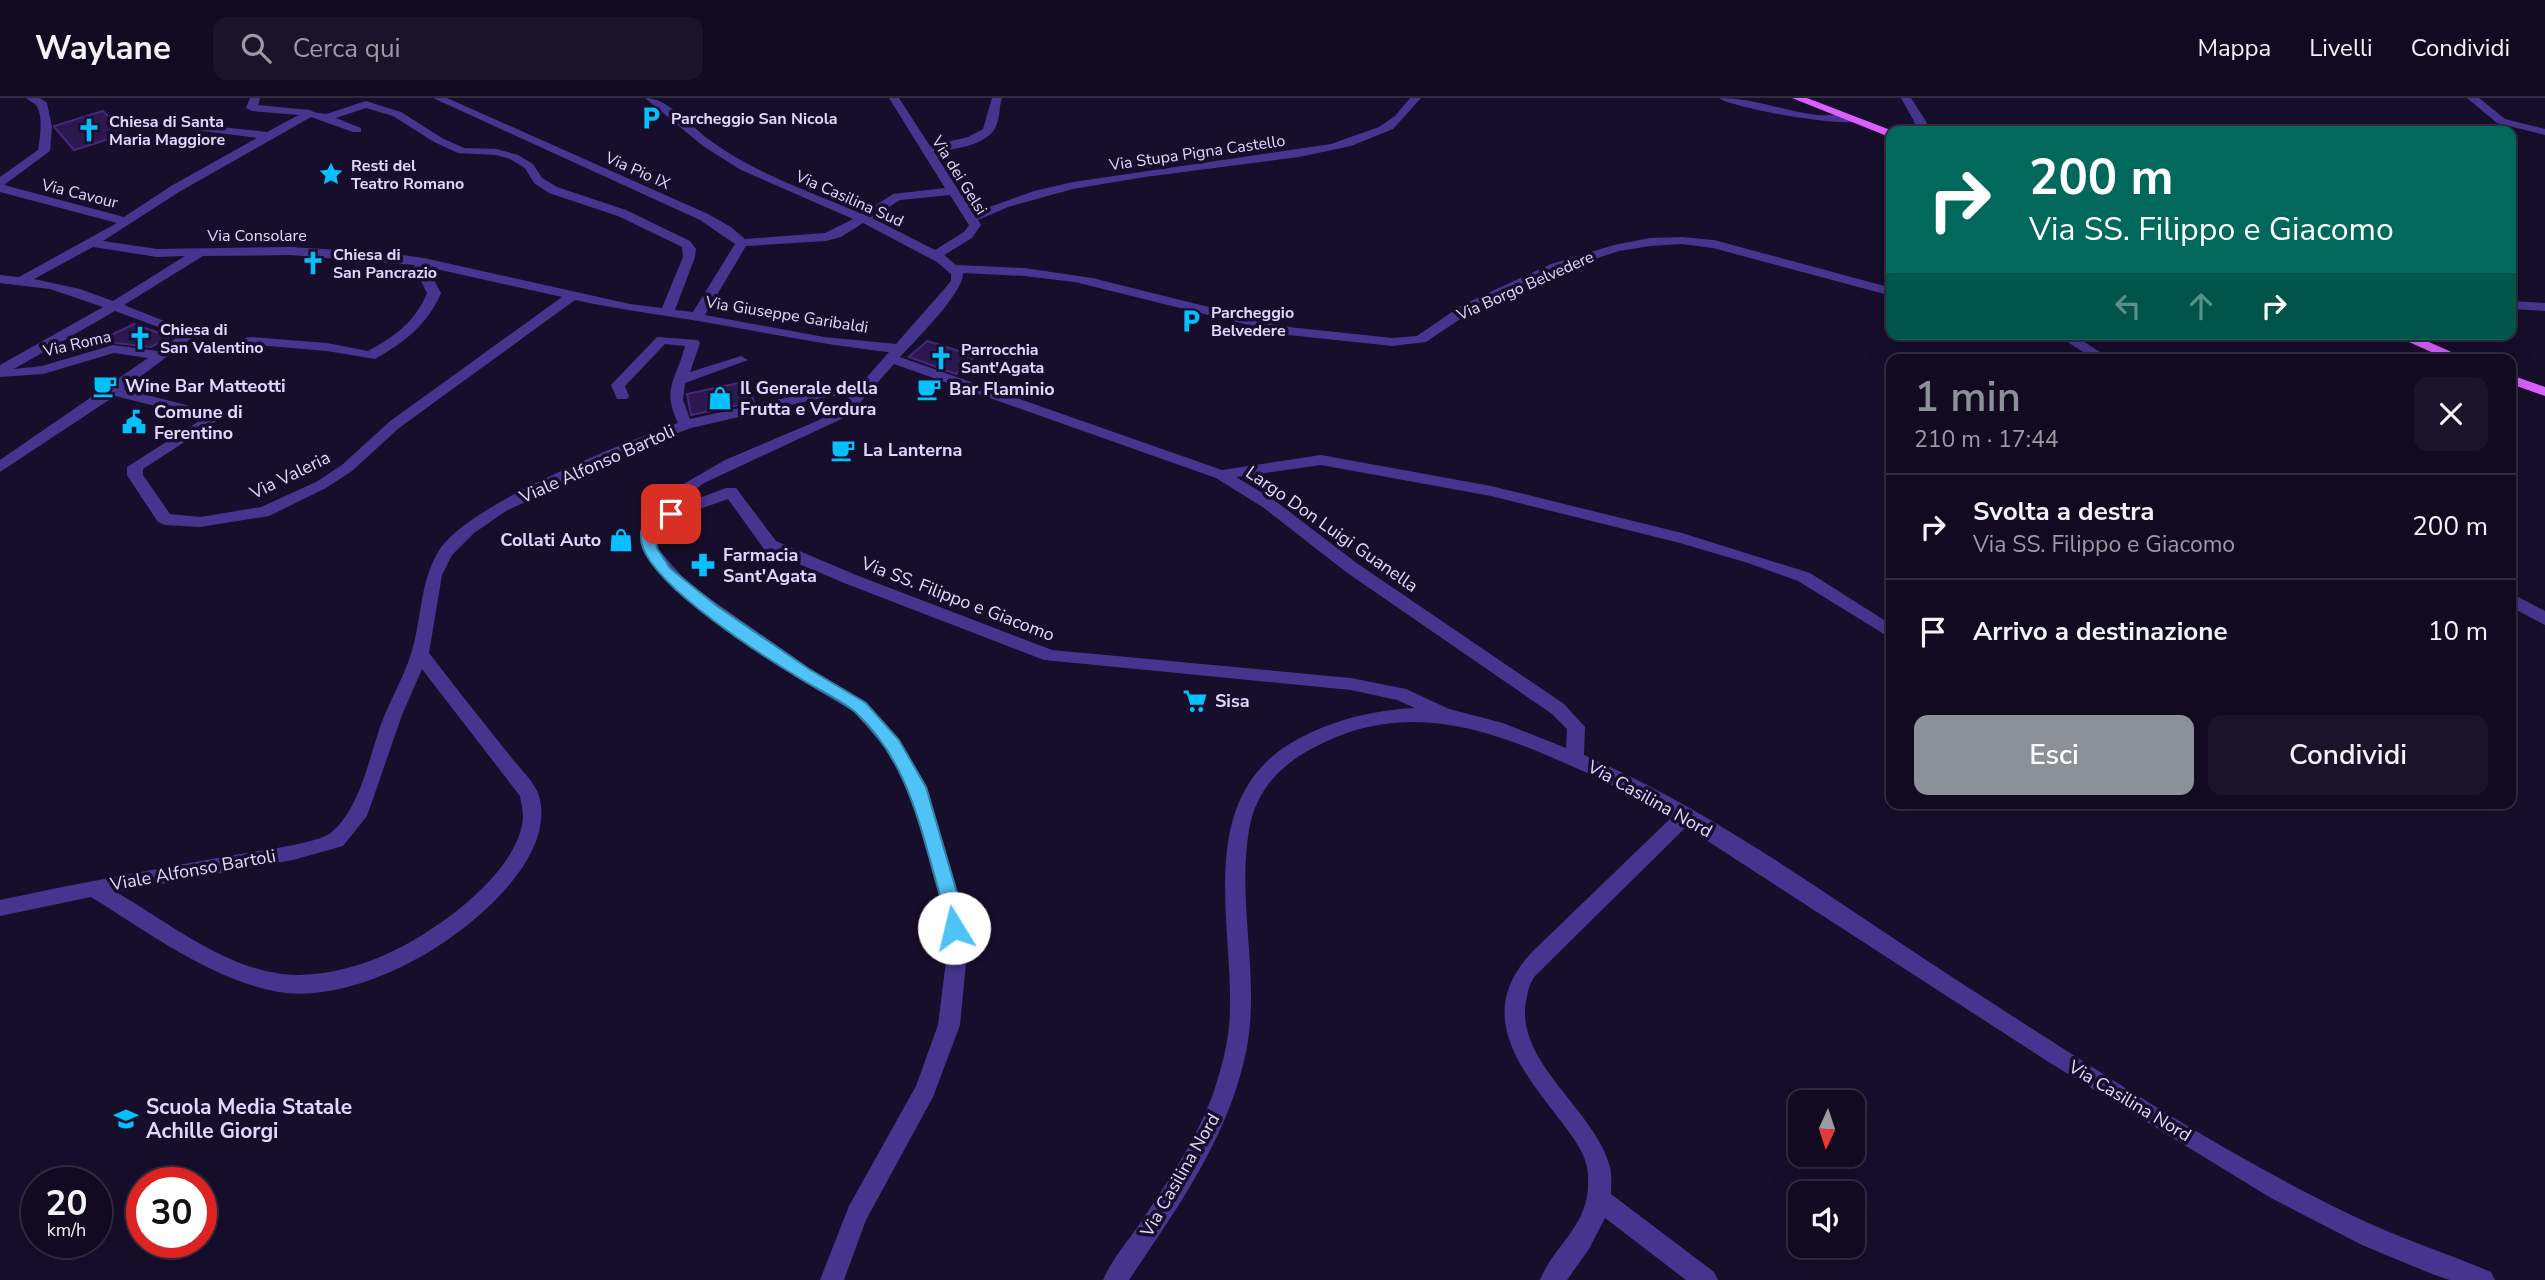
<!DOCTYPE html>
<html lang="it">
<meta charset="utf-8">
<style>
:root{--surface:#110a20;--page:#1a1329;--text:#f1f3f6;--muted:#9c9aa5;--line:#302b3e;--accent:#8c9099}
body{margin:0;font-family:"Nunito Sans",sans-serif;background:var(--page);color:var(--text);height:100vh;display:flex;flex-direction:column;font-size:26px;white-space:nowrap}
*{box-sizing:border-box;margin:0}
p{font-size:23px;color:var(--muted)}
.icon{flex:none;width:38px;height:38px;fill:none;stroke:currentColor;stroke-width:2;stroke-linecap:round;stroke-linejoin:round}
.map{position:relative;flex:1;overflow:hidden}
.details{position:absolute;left:1886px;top:256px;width:630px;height:455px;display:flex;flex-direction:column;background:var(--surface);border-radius:14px;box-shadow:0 7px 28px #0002,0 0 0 2px var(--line)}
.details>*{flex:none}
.top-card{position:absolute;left:1886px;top:28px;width:630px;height:214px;border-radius:14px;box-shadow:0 7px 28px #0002,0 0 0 2px var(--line);background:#00695c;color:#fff;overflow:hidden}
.needle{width:46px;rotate:183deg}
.controls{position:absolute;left:1788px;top:992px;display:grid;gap:14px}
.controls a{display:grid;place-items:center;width:77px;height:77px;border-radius:14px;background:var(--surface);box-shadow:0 7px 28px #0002,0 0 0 2px var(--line);font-size:35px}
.speed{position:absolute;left:21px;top:1069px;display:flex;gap:14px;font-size:35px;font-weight:700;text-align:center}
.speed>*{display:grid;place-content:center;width:91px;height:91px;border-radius:50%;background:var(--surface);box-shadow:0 7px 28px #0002,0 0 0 2px var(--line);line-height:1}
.speed small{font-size:18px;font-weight:400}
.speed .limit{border:10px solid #d22;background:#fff;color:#111}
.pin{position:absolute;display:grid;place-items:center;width:60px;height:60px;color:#fff;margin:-30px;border-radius:14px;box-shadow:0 4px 10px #0006}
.me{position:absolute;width:77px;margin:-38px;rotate:351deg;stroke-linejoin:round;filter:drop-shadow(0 0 5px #0008)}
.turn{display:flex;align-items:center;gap:24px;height:147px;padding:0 28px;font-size:32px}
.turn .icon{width:91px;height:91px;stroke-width:2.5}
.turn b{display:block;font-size:49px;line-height:60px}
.lanes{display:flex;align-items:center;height:66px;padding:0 28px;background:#0003;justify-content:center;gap:35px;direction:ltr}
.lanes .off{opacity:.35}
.round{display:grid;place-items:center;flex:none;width:74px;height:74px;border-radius:14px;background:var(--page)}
.head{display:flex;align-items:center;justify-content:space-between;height:119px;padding:0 28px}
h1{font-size:42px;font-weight:600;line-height:52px;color:var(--accent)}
.action{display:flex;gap:14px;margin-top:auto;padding:14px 28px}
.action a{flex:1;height:80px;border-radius:14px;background:var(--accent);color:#fff;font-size:28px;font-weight:600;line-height:80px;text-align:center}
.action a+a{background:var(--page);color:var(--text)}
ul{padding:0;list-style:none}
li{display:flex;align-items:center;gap:21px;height:105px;padding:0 28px;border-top:2px solid var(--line)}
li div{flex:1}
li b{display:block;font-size:26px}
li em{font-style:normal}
header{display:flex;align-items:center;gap:42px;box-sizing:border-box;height:98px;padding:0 35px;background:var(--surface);border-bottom:2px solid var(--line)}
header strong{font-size:33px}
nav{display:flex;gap:38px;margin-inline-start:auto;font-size:24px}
.search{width:490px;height:63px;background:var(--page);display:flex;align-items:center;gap:18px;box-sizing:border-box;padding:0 24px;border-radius:14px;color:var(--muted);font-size:26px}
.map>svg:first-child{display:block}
</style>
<header>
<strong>Waylane</strong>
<div class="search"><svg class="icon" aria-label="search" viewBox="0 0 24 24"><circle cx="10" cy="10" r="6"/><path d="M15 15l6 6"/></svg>Cerca qui</div>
<nav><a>Mappa</a><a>Livelli</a><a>Condividi</a></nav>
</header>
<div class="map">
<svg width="2545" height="1182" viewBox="0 0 2545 1182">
<rect width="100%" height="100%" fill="#170e2b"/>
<path fill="#2b184e" stroke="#45287c" stroke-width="2" d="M103,13L125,36L74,52L55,30L54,28Z
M134,226L170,239L151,249L116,245L107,239Z
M927,243L975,258L956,276L909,259Z
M748,283L754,304L691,317L687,296Z"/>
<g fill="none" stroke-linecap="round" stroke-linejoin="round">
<path fill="#46358e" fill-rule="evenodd" d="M250,0H260L258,7L310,12L316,15L310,18L252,13L246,10Z"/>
<path fill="#46358e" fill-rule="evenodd" d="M26,0H40L47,5L52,29L50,53L4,87L124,119L171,88L257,40L123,23L119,22V18L267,34L306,13L326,16L366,3L401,14L442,40L464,50L497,51L518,57L533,66L542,80L557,89L626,112L690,143L696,151L695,159L675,212L693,214L735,146L700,122L433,0H447L708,116L731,129L745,141L825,135L853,121L741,72L703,48L645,0C669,0 691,29 711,43C756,76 811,94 862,116L893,96L945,90L889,0H899L930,48L968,39L983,31L992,0H1002C999,9 1000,20 996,28C988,48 953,51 934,54L973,115L1034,93L1073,84L1331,46L1379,29L1395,18L1410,0H1421L1393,31L1351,48L1299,59L1145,79L1073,91L1008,109L978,122L981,127L972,140L944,157L956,167L1024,170L1092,180L1289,229L1392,240L1417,238L1462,207L1551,166L1614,147L1650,140L1682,139L1714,142L1892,190V198L1713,150L1682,146L1650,148L1619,153L1560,172L1472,213L1426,244L1392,248L1289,237L1075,184L1024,178L963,175C964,195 913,245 900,259L1222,372L1321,357L1491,388L1682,435L1810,475L1892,527V541L1798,483L1748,465L1680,445L1491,398L1321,367L1236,379L1274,402L1358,466L1564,606L1585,629L1584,657C1716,714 1835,803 1955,881C2083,963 2212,1050 2349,1116C2396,1139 2444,1154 2491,1174L2495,1182H2450L2432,1176L2362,1147L2271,1100L2047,963L1686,729L1535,878C1529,886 1528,893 1526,903C1515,965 1595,1011 1610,1069C1612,1077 1611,1087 1611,1096L1714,1174L1718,1182H1686L1605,1120L1589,1151L1567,1182H1540C1556,1143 1591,1128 1588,1078C1588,1057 1572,1038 1560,1022C1518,968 1475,915 1532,854L1671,720C1633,697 1594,677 1553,660C1471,624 1394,605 1311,651C1278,669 1255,695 1249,732C1236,808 1263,887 1244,963C1225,1044 1175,1114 1129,1182H1103C1112,1161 1128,1143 1141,1124C1169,1082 1199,1038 1215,990C1223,965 1230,938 1230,911C1232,816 1195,697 1298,641C1335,621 1374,612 1415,610L1397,602L1351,592L1044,562L844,485L764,451L728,401L660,425L656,437L659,452L688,485L809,570L866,604L899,642L927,689L961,805L967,855L960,927L933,999L866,1122L844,1182H820L849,1108L916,988L938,927L947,855L941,805L909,690L887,652L854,614L797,580L676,493L649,463L643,452L640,437L643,423L649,413L668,395L725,362L817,323L838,312L852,296L826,299L691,330L651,345L506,413L474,435L452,457L442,477L429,555C456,590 483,624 511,659C519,670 535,684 539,698C558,765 459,841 407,866C370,885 320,901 279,894C209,881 150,835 91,799L0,818V802C78,785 156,771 234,757C255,753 318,746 332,734C360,709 368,664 380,629C389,604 403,581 411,556C422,522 419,487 438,454C465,407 623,345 678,325C661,290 677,281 685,248L665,246L625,288L629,298L627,301H617L611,287L657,239L698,242L700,245L690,274L741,258L748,262L685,285L683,302L690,321L826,291L860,287L889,254C824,247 762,234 698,223C656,216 616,211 575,202L399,330L352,373L326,390L269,418L200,429L165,427L158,424L142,400L127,377V369L204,320L115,298L0,374V362L148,260L114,255L43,276L0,279V267L103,209L50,191L0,185V177L19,179L117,125L0,94V79L38,52C40,40 44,15 35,6C32,4 28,2 26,0ZM366,10L393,18L434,44L458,55L496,57L510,61L525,70L534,85L549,95L618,118L682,149L683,159L662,210L630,206L424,160L388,155L290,149L157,151L103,143L179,94L311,19L353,34H361V30L336,20ZM950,97L969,127L964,134L935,152L872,120L900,102ZM863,125L937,164L951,176V183L946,189L896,246L824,239L705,217L746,148L826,143L841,139ZM93,149L157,159L185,158L113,203L80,191L34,181ZM290,157L415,167L414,169L427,195C416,223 394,239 368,253L327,245L250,239L245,240V246L327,253L375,261C404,245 428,226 441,195L427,169L562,199L389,324L342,367L316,384L261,409L200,419L170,416L143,377V371L223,319L221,316L124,291L197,236L124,207L203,158ZM115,213L180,237L158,253L113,247L42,268L14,271ZM894,266L1216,380L1264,410L1346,474L1552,616L1567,631L1566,650L1503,625L1449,611L1406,591L1351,580L1052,552L856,477L776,443L736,390H726L670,411L704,385L848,318ZM422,571L520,698C521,705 523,712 523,719C520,776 428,840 380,859C351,871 314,880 282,876C221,868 168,824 116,794L293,762L343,748L367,718L402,617Z
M1719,0C1753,0 1784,13 1817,17C1831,18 1850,14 1861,22C1848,31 1732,10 1719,0Z
M1901,0H1911L1927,25L1923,33H1913L1915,25Z
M2467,0H2479L2505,21L2545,31V37L2497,25Z
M2511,203L2545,205V213L2511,211Z
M2055,236H2072L2111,261H2094Z
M2511,495L2545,513V527L2511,509Z"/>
<path fill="#db5fff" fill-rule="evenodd" d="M1792,0H1807L1893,33L1892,40Z
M2391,236H2411L2467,261H2447Z
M2511,277L2545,289V298L2511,286Z"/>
</g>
<path fill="#4fc3f7" stroke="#337fa1" stroke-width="2" d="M671,411L678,416L657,425L655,437L657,450L670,470L717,508L809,571L866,605L899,642L926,689L960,805L963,830L960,836L954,838L947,836C941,823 942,808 939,794C920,729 908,662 855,614C840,601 818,592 801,581C761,557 659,492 643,450C639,440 641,428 646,419Z"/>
<defs>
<g id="parking-bare" transform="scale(1.89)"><path d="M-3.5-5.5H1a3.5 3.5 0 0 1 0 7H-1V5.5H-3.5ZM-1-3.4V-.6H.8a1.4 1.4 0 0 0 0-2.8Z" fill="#04c0ff" stroke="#170e2b" stroke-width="2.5" paint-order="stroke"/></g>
<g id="church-bare" transform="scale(1.89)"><path d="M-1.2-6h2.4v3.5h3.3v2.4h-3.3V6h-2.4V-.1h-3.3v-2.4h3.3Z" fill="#04c0ff" stroke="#170e2b" stroke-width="2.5" paint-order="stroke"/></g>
<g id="sight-bare" transform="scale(1.89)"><path d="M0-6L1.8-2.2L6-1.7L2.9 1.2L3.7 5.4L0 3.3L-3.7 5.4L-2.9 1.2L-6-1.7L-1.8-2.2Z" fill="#04c0ff" stroke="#170e2b" stroke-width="2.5" paint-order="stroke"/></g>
<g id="cafe-bare" transform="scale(1.89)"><path d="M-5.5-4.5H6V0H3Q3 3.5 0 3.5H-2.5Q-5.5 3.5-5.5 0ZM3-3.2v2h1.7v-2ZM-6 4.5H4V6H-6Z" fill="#04c0ff" stroke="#170e2b" stroke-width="2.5" paint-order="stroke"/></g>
<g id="shop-bare" transform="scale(1.89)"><path d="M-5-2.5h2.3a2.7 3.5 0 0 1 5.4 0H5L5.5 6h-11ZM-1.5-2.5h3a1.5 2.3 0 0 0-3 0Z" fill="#04c0ff" stroke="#170e2b" stroke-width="2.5" paint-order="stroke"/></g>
<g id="civic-bare" transform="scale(1.89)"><path d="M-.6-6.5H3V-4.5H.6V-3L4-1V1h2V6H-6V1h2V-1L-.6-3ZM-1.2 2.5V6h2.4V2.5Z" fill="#04c0ff" stroke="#170e2b" stroke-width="2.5" paint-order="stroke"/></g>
<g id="pharmacy-bare" transform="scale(1.89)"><path d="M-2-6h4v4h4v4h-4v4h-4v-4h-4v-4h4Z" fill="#04c0ff" stroke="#170e2b" stroke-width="2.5" paint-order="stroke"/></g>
<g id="supermarket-bare" transform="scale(1.89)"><path d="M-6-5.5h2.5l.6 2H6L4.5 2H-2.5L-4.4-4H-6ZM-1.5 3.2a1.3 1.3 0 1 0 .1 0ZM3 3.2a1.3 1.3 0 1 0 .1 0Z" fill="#04c0ff" stroke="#170e2b" stroke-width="2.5" paint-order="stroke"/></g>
<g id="school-bare" transform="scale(1.89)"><path d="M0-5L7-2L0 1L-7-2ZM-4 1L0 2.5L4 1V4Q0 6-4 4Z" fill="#04c0ff" stroke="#170e2b" stroke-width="2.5" paint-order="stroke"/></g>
</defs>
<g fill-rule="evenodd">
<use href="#parking-bare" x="651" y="20"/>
<use href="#church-bare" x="89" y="32"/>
<use href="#sight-bare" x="331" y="76"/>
<use href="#church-bare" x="313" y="165"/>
<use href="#parking-bare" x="1191" y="223"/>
<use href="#church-bare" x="140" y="240"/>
<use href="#church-bare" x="941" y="260"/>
<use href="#cafe-bare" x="105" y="288"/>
<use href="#cafe-bare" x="929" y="291"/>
<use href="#shop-bare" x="720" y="300"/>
<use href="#civic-bare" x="134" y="324"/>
<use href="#cafe-bare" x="843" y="352"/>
<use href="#shop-bare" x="621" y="442"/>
<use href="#pharmacy-bare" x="703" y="467"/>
<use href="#supermarket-bare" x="1195" y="603"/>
<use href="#school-bare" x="126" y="1021"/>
</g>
<g text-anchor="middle" stroke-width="7" stroke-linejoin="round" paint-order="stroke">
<g font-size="16" font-weight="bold" fill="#e2d8ff" stroke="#170e2b" text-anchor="start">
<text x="671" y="26">Parcheggio San Nicola</text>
<text x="109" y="29">Chiesa di Santa<tspan x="109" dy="18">Maria Maggiore</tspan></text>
<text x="351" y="73">Resti del<tspan x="351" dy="18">Teatro Romano</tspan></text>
<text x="333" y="162">Chiesa di<tspan x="333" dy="18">San Pancrazio</tspan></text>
<text x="1211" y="220">Parcheggio<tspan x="1211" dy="18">Belvedere</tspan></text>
<text x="160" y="237">Chiesa di<tspan x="160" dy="18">San Valentino</tspan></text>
<text x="961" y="257">Parrocchia<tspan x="961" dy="18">Sant'Agata</tspan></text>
</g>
<g font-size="16" fill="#e2d8ff" stroke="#170e2b">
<text transform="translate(1197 54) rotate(-8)" y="6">Via Stupa Pigna Castello</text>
<text transform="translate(638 72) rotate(24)" y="6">Via Pio IX</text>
<text transform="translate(960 77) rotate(58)" y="6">Via dei Gelsi</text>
<text transform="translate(80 95) rotate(14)" y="6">Via Cavour</text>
<text transform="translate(850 100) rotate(24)" y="6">Via Casilina Sud</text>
<text x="257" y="143">Via Consolare</text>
<text transform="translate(1525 187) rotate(-24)" y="6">Via Borgo Belvedere</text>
<text transform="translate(787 216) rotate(9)" y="6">Via Giuseppe Garibaldi</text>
<text transform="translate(77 245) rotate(-13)" y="6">Via Roma</text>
</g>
<g font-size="18" font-weight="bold" fill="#e2d8ff" stroke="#170e2b" text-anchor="start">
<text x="125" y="294">Wine Bar Matteotti</text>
<text x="740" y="296">Il Generale della<tspan x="740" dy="21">Frutta e Verdura</tspan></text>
<text x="949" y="297">Bar Flaminio</text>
<text x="154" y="320">Comune di<tspan x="154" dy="21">Ferentino</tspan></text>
<text x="863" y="358">La Lanterna</text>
<text x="601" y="448" text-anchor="end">Collati Auto</text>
<text x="723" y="463">Farmacia<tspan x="723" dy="21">Sant'Agata</tspan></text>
<text x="1215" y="609">Sisa</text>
</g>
<g font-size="18" fill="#e2d8ff" stroke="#170e2b">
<text transform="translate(597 366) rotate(-24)" y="6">Viale Alfonso Bartoli</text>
<text transform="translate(290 377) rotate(-26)" y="6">Via Valeria</text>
<text transform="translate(1332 431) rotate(35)" y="6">Largo Don Luigi Guanella</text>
<text transform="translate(958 501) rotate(21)" y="6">Via SS. Filippo e Giacomo</text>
<text transform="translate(1650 701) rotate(29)" y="6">Via Casilina Nord</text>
<text transform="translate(193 772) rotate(-10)" y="6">Viale Alfonso Bartoli</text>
<text transform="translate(2130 1003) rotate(31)" y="6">Via Casilina Nord</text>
<text transform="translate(1180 1077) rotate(-60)" y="6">Via Casilina Nord</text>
</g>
<g font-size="21" font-weight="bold" fill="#e2d8ff" stroke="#170e2b" text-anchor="start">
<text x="146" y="1016">Scuola Media Statale<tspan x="146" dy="24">Achille Giorgi</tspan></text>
</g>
</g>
</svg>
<div class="controls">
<a><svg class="needle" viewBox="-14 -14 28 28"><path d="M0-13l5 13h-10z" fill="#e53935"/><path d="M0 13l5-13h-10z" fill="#9c9aa5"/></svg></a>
<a><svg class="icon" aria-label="sound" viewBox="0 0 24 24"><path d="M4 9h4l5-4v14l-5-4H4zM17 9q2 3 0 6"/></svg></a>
</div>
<div class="speed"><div>20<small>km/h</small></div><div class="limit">30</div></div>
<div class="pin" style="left:671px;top:416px;background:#d93025"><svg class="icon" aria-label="arrive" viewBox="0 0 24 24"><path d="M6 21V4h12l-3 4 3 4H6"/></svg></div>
<svg class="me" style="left:954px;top:830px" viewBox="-20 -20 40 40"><circle r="19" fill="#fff"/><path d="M0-13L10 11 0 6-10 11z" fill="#4fc3f7"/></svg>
<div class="top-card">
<div class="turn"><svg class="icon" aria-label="right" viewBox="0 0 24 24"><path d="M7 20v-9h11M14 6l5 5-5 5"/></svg><div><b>200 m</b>Via SS. Filippo e Giacomo</div></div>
<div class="lanes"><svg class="icon off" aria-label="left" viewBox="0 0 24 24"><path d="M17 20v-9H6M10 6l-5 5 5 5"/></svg><svg class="icon off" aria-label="ahead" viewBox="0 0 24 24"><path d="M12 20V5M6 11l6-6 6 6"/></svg><svg class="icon" aria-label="right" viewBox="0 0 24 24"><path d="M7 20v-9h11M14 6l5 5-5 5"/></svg></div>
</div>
<section class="details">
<div class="head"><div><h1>1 min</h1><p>210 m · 17:44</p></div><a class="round"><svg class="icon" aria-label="close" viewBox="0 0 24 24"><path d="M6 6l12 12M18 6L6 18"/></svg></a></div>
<ul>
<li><svg class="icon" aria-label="right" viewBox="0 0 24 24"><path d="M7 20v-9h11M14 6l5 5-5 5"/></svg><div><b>Svolta a destra</b><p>Via SS. Filippo e Giacomo</p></div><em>200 m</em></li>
<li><svg class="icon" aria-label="arrive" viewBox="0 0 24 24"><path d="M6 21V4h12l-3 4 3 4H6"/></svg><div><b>Arrivo a destinazione</b></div><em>10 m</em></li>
</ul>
<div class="action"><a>Esci</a><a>Condividi</a></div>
</section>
</div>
